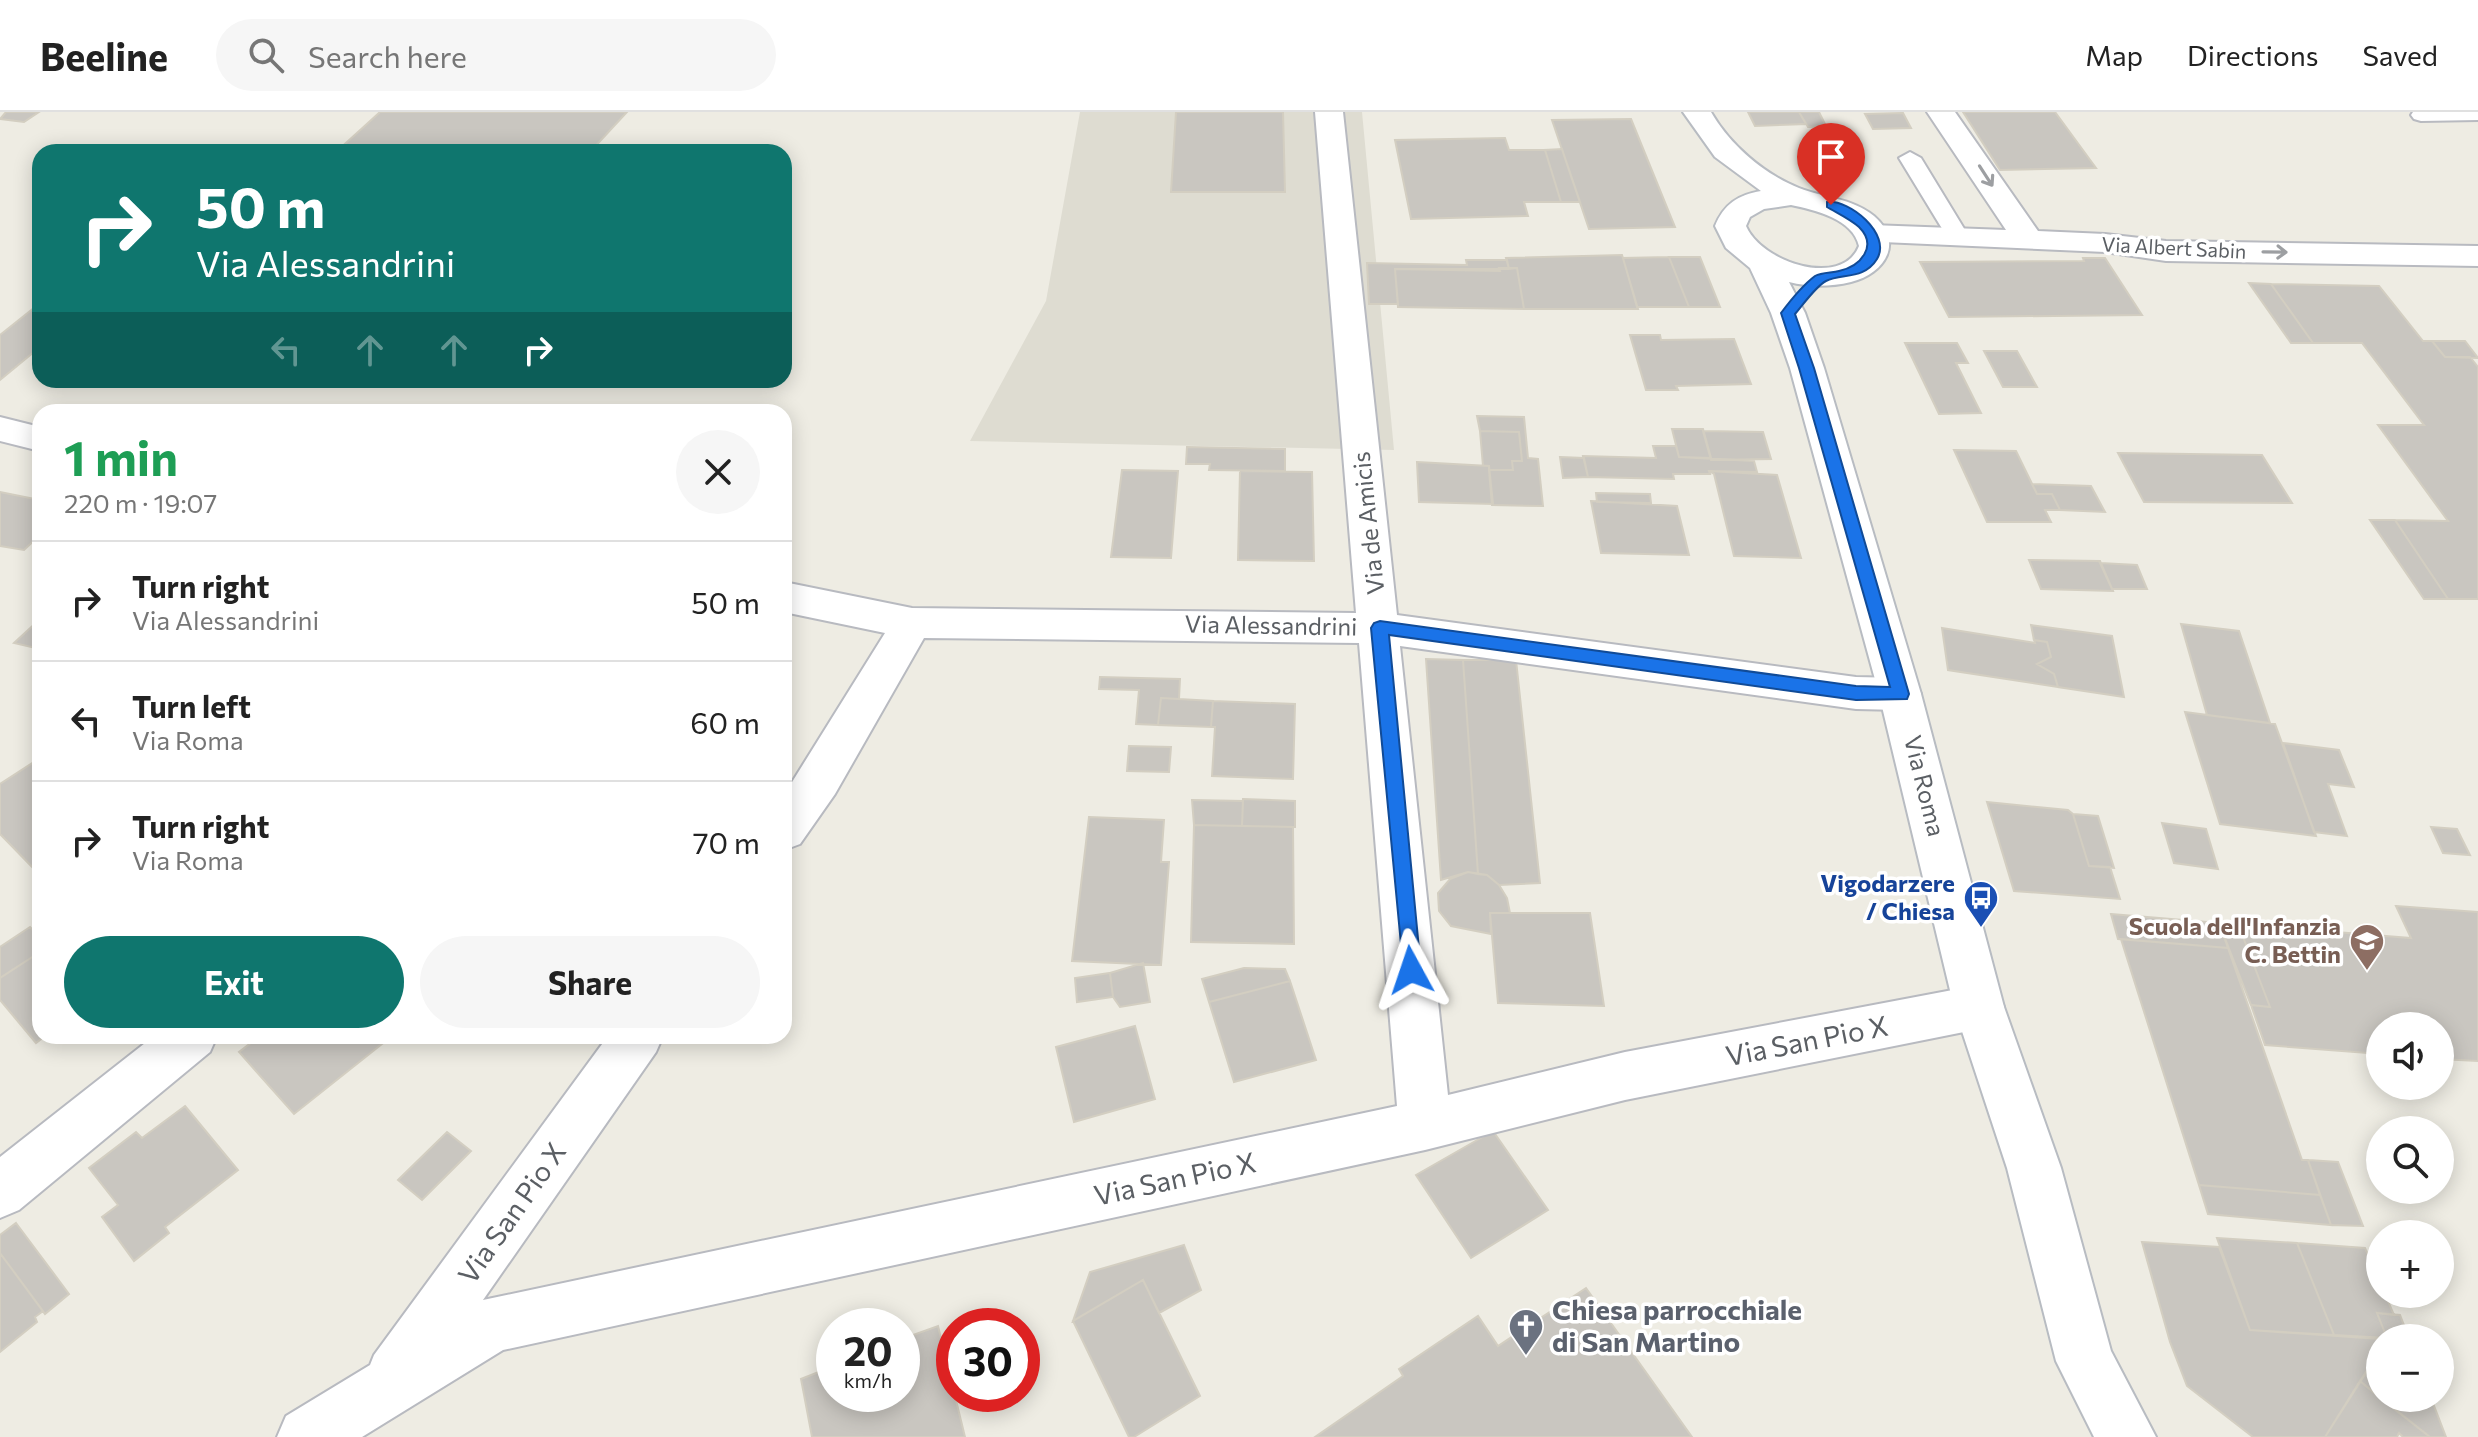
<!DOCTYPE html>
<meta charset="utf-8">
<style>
:root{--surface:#fff;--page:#f6f6f6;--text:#222;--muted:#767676;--line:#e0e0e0;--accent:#0f766e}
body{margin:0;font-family:Commissioner,sans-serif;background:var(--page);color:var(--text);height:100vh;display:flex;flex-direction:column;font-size:30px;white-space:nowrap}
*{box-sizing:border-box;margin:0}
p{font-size:26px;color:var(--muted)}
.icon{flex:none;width:44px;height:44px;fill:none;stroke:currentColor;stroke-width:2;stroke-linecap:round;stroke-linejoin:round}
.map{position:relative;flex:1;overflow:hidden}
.panel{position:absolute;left:32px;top:292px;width:760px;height:640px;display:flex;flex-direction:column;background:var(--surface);border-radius:24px;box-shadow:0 4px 20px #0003}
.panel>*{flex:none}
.top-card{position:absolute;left:32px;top:32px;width:760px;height:244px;border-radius:24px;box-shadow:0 4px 20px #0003;background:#0f766e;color:#fff;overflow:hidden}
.buttons{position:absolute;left:2366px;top:900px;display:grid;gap:16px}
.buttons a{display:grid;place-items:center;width:88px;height:88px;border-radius:50%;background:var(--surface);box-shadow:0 4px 20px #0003;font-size:40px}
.speed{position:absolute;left:816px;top:1196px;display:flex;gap:16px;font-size:40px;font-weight:700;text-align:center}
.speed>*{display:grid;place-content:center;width:104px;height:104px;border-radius:50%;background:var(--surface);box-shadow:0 4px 20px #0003;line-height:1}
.speed small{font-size:20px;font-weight:400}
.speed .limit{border:12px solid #d22;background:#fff;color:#111}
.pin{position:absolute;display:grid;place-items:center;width:68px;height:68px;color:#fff;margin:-82px -34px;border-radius:50% 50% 50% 0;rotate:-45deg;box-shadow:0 0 8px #0007}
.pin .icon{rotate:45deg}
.me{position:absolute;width:88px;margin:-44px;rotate:355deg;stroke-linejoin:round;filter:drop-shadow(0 0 6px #0008)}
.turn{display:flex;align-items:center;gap:28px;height:168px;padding:0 32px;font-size:36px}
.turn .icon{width:104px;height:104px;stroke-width:2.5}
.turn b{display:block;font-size:56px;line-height:68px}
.lanes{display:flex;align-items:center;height:76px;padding:0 32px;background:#0003;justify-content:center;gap:40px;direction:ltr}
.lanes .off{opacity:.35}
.round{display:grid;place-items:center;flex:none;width:84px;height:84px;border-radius:42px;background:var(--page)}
.head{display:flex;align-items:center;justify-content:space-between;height:136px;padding:0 32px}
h1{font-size:48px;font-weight:700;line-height:60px;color:#1e9e55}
.action{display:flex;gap:16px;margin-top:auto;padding:16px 32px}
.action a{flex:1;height:92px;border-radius:48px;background:var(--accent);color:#fff;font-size:32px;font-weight:700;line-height:92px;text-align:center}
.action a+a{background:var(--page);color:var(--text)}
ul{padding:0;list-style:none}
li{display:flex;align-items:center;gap:24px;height:120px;padding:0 32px;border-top:2px solid var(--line)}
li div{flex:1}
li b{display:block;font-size:30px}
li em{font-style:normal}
header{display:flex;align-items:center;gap:48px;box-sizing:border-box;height:112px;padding:0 40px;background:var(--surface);border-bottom:2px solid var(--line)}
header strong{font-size:38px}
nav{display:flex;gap:44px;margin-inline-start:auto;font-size:28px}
.search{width:560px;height:72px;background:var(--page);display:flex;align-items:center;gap:20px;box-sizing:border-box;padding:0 28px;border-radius:44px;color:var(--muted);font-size:30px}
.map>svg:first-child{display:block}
</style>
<header>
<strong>Beeline</strong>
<div class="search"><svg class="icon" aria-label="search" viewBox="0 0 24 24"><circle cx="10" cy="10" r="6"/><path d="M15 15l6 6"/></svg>Search here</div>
<nav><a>Map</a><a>Directions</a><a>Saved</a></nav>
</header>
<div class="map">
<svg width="2478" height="1325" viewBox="0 0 2478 1325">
<rect width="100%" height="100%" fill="#eeece3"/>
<path fill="#dedcd1" d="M1080,0H1362L1394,338L970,329L1046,189Z"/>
<path fill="#c9c6c0" stroke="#d3cec1" stroke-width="2" d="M6,0H39L24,10L0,7Z
M380,0H627L590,40H336Z
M1176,0H1283L1285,80H1171Z
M1748,0H1799L1806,12L1755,14Z
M1799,0H1819L1826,14L1808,15Z
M1963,0H2055L2096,56L2000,58Z
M1903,1L1911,16L1873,17L1865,2Z
M1631,7L1675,115L1589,117L1552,8Z
M1505,26L1509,38H1545L1561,90H1524L1528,104L1411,107L1395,28Z
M1562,37L1580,90H1561L1545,38Z
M1622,143L1638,197H1524L1517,156L1509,157L1506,146Z
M1669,145L1689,195H1637L1623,146Z
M1669,145H1700L1720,195H1689Z
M2083,146H2105L2142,203L1949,205L1920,150L2084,149Z
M1466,148H1507L1509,157H1395L1398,192H1369L1367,151L1467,153Z
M1499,156H1517L1524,197L1398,195L1395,157L1500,159Z
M2249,171L2271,172L2313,231H2291Z
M2271,172L2379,174L2423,229H2432L2445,245H2470L2478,255V487H2448L2395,408L2448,409L2378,313H2424L2362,231H2313Z
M40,191V235L0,268V223Z
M1630,223H1660L1661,228L1734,227L1751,272L1676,274L1678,278H1646Z
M2432,229H2465L2478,246L2445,245Z
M1905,231H1957L1968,251H1956L1981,301L1939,302Z
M1984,239H2017L2037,275H2003Z
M1477,304L1524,305L1528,346L1538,347L1543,394L1492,393L1489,358H1513L1512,349H1522L1519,320L1480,319Z
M1672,317H1703L1711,346L1679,345Z
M1480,319L1519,320L1522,349H1512L1513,358H1489V354H1483Z
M1703,319L1763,320L1771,347L1711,348Z
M1653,334H1676L1679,345L1754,349L1757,360L1709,359L1710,362H1673L1674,367L1588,365L1583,344L1656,346Z
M1187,335L1285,337V359L1209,358L1210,352H1186Z
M1954,338L2016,339L2037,382H2052L2060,398H2045L2051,410H1987Z
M2118,341L2262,343L2292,391L2144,390Z
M1560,345L1584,346L1588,365L1563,366Z
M1417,350L1489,354L1493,392L1419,390Z
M1122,358L1178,359L1171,446L1111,445Z
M1240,359L1312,360L1314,449L1238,448Z
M1709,359L1777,363L1801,446L1734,444L1714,362Z
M2032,372L2091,374L2105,400L2060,398L2052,382H2037Z
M0,380L40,388V423L24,438L0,434Z
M1596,381L1650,382L1651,391L1597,390Z
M1591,389L1677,394L1689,443L1601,441Z
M2370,408H2395L2448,487H2424Z
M2029,448L2100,449L2113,479L2041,477Z
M2100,451L2137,453L2147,477H2112Z
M40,507V537L14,531Z
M2181,512L2239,519L2270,611L2207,603Z
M2031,513L2112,524L2124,585L2058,575L2054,562L2037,552L2051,545L2047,530L2034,528Z
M1942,516L2035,531L2034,528L2047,530L2051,545L2037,552L2054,562L2058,575L1948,558Z
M1426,547L1463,548L1478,762L1468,760L1441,768Z
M1463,548H1516L1540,771L1499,773L1487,763L1478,762Z
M1100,565L1180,567L1179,587L1161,586L1158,613L1136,612L1139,578L1099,577Z
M1161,586L1213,589L1211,615L1158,613Z
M1213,589L1295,592L1293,667L1212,664L1215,615H1211Z
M2185,600L2275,612L2316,724L2220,712Z
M2283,631L2339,638L2354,675L2328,672L2347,724L2314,720Z
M1129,634L1171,635L1169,660L1127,659Z
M40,646V757L37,760L0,722V672Z
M1243,687L1295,689V715L1242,714Z
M1192,688L1243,689L1242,714L1194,713Z
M1987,690L2068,698L2073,702L2089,754L2110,755L2120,787L2014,779Z
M2073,702L2098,704L2114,756L2089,754Z
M1089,705L1164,708L1161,750H1169L1161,853L1072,849Z
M2162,711L2206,717L2218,757L2174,751Z
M1194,713L1293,715L1294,832L1191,830Z
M2431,715L2457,717L2470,743L2443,741Z
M1468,760L1487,763L1499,773L1507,786L1510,801H1490L1491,822L1451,814L1439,799L1438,781L1450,767Z
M2396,794L2478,800V949L2440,947V914H2380V942L2265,933L2251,893L2270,895L2238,812L2411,826Z
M1490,801H1590L1604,894L1498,891Z
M2111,802L2219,811L2228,836L2118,827Z
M2219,811L2238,812L2270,895L2251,893Z
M30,815L40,826V840L0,866V835Z
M2121,827L2228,836L2302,1048H2308L2320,1083L2199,1073Z
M40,840V924H45L36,931L0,888V866Z
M1143,851L1150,890L1120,895L1113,885L1110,861Z
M1244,856L1285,857L1290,869L1209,890L1202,867Z
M1110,861L1113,885L1077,890L1075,866Z
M1290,869L1316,948L1234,970L1209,890Z
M1135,914L1155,987L1074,1010L1056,935Z
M260,924H392L294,1002L239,940Z
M185,994L238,1058L165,1115L169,1121L134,1149L102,1105L118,1093L89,1056L136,1020L142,1026Z
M1493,1019L1548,1098L1471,1146L1416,1063Z
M447,1020L471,1039L422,1088L398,1068Z
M2308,1048L2338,1050L2363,1114L2331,1113Z
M2199,1073L2320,1083L2331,1113L2208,1102Z
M16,1111L69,1182L45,1202L0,1141V1123Z
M2217,1126L2297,1131L2334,1223L2250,1218Z
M2142,1130L2219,1135L2250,1218L2380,1227V1239L2325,1325H2253L2187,1274L2170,1230Z
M2297,1131L2365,1136L2380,1171V1182H2385L2394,1203L2377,1201L2387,1226L2334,1223Z
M1184,1133L1201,1178L1159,1201L1143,1168L1073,1209L1090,1160Z
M0,1141L43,1199L35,1205L37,1210L0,1240Z
M1143,1168L1200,1284L1134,1325H1129L1073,1209Z
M1586,1176L1692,1325H1315L1403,1264L1399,1257L1478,1204L1498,1234Z
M2377,1201L2400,1203L2409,1226H2387Z
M938,1214L965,1325H812L801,1267L834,1254V1282H902V1227Z
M2380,1239V1285L2360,1269Z
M2360,1269L2380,1286L2430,1325H2403L2399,1321L2397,1325H2325Z
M2381,1286H2431L2446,1325H2430Z"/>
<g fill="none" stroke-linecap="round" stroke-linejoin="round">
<g stroke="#b8bac0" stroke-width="4">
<path id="lane" d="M2413,0H2478V8L2421,9L2414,7L2411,3Z
M1910,40L1921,46L1971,128L1968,133H1952L1949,128L1899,46Z"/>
</g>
<g stroke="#b8bac0" stroke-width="4">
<path id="street" d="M1315,0H1343L1397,503L1856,565L1900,566L1915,570L1921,582L1915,594L1900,598L1856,597L1400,534L1448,983L1625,940L1979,873L1996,879L2004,895L1996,911L1979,917L1625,988L1425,1038L503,1238L362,1325H277L286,1304L370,1253L374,1243L608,924H663L656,940L483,1188L1397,994L1359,531L924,526L835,682L800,732L784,738V683L885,521L784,500V470L912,496L1356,501Z
M1927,0H1955L2038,119L2105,122L2166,129L2478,134V154L2166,149L2105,140L1860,129L1855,122L1860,115L1871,113L2006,118Z
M0,305L40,315V339L0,329Z
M154,924H217L210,940L19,1098L0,1106V1045Z"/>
</g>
<g stroke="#b8bcc2" stroke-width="4">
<path id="secondary" d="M1683,0H1711C1730,33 1764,62 1799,76C1824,86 1852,86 1874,104C1905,131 1884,162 1851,170C1830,175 1809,175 1789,170L1805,201L1824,256L1921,582L2004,895L2061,1056L2111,1239L2156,1325H2094L2056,1249L2007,1056L1954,895L1879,582L1790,256L1771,201L1750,156L1726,136L1715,114C1724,92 1738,83 1761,79L1715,45ZM1791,93C1815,98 1853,107 1859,134C1842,177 1761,150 1746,114L1750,105L1764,97Z"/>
</g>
<use href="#lane" fill="#fff" fill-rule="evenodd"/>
<use href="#street" fill="#fff" fill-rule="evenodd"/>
<use href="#secondary" fill="#fff" fill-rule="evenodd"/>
</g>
<defs><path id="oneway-shaft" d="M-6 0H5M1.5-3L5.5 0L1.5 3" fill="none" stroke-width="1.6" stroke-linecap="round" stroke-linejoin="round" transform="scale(2)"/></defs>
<g stroke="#9d9fa2">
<use href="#oneway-shaft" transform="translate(1986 64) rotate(57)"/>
<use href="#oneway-shaft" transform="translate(2275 140) rotate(1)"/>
</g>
<path fill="#1a73e8" stroke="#114b97" stroke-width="2" d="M1827,90C1849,87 1892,122 1877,147C1864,168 1842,161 1826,169C1815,175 1803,193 1795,202L1814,256L1909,582L1907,587L1856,588L1389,523L1421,858L1418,864L1411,867L1404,864L1371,516L1374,511L1380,509L1856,574L1890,575L1799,256L1781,201C1790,189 1803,173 1815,164C1822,160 1832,161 1839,159C1861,154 1878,134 1859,115C1850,107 1837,101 1827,95Z"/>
<defs>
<g id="bus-pin" transform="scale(1.8)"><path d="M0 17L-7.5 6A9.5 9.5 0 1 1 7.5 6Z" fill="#1a4fb4" stroke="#fff"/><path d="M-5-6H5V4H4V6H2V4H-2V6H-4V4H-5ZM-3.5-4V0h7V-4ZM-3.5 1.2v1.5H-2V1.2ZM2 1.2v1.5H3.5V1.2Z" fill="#fff"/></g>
<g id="school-pin" transform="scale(1.8)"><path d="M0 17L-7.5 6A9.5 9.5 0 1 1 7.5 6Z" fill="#8d6e63" stroke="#fff"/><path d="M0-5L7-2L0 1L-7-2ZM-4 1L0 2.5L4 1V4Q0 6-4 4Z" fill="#fff"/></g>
<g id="church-pin" transform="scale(1.8)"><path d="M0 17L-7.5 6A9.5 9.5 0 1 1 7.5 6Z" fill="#6b7280" stroke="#fff"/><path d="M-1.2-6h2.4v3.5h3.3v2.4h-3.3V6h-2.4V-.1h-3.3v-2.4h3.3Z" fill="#fff"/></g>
</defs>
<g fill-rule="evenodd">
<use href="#bus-pin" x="1981" y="786"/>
<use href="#school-pin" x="2367" y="829"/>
<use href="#church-pin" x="1526" y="1214"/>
</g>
<g text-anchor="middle" stroke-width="7" stroke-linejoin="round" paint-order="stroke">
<g font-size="20" fill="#5b5f64" stroke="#fff">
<text transform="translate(2174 136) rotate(3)" y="7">Via Albert Sabin</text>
</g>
<g font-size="24" fill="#5b5f64" stroke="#fff">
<text transform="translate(1369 411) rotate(-96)" y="8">Via de Amicis</text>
<text transform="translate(1271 514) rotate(1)" y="8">Via Alessandrini</text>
<text transform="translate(1924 674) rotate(76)" y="8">Via Roma</text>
</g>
<g font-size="24" font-weight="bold" fill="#164399" stroke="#fff" text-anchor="end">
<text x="1955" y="780">Vigodarzere<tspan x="1955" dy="28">/ Chiesa</tspan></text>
</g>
<g font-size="24" font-weight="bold" fill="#785e54" stroke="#fff" text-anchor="end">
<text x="2341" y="823">Scuola dell'Infanzia<tspan x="2341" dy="28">C. Bettin</tspan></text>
</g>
<g font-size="28" fill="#5b5f64" stroke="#fff">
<text transform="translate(1807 929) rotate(-11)" y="10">Via San Pio X</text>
<text transform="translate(1175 1067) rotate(-12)" y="10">Via San Pio X</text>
<text transform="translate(512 1101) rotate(-55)" y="10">Via San Pio X</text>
</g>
<g font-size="28" font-weight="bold" fill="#5b616d" stroke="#fff" text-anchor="start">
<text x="1552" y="1208">Chiesa parrocchiale<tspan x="1552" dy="32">di San Martino</tspan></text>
</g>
</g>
</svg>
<div class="buttons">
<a><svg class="icon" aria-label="sound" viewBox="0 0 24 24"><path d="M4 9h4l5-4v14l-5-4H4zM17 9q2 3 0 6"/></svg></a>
<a><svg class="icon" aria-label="search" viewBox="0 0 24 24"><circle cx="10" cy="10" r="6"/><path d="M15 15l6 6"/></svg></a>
<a>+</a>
<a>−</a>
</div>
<div class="speed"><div>20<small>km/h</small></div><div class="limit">30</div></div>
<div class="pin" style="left:1831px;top:93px;background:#d93025"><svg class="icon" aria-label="arrive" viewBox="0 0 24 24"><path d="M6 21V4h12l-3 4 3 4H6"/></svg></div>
<svg class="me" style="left:1411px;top:858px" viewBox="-20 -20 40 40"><path d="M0-17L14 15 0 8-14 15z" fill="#1a73e8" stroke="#fff" stroke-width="4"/></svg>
<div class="top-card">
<div class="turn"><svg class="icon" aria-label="right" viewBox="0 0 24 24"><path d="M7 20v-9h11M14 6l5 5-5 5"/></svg><div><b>50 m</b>Via Alessandrini</div></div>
<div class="lanes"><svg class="icon off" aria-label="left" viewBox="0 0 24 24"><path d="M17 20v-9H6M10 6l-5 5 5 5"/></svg><svg class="icon off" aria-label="ahead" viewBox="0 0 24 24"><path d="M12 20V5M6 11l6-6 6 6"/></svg><svg class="icon off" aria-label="ahead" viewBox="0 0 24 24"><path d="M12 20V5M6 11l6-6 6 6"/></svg><svg class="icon" aria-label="right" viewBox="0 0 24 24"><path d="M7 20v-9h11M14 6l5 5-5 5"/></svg></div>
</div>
<section class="panel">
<div class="head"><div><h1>1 min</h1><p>220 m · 19:07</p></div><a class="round"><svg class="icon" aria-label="close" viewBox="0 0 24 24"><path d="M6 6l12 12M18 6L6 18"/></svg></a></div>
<ul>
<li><svg class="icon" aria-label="right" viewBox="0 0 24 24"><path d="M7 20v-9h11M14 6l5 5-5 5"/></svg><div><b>Turn right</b><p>Via Alessandrini</p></div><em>50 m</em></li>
<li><svg class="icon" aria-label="left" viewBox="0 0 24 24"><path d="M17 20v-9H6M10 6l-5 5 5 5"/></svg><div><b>Turn left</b><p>Via Roma</p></div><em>60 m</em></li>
<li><svg class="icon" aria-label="right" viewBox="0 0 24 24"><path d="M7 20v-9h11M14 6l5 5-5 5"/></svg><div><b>Turn right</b><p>Via Roma</p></div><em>70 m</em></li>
</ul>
<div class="action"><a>Exit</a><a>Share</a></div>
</section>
</div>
